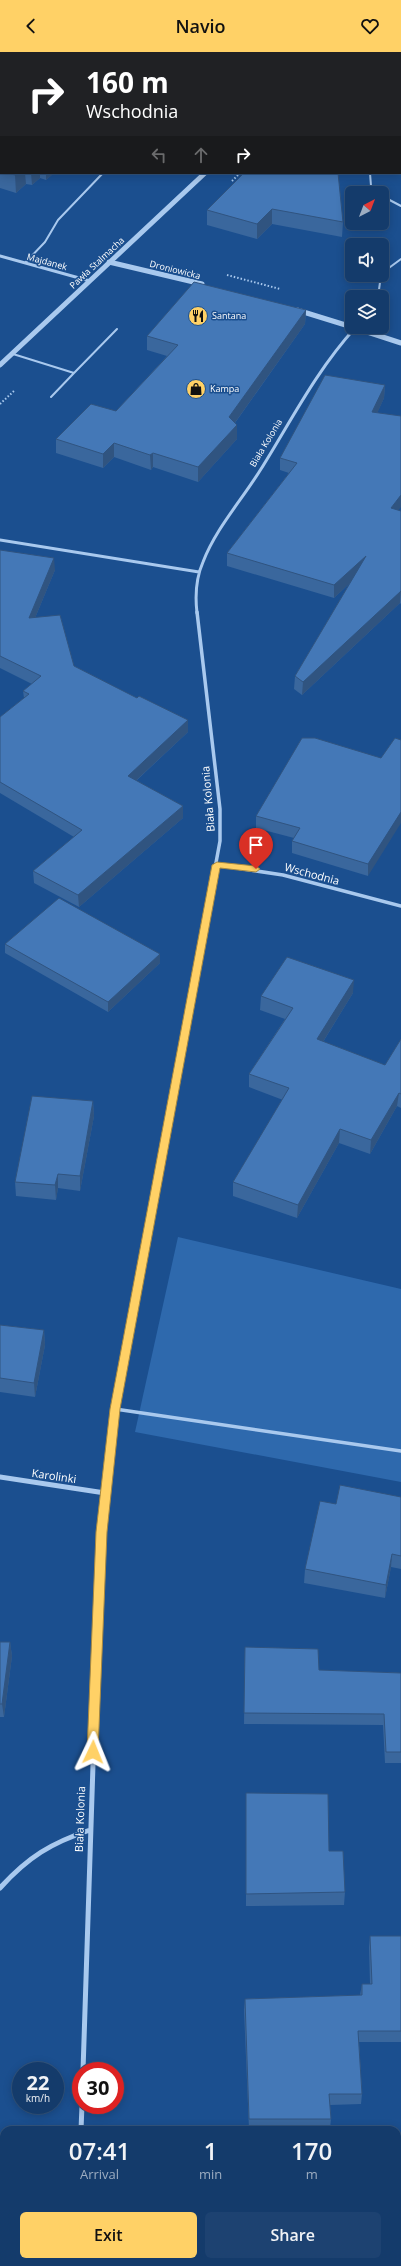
<!DOCTYPE html>
<meta charset="utf-8">
<style>
:root{--surface:#143b6b;--page:#1d4271;--text:#f1f3f6;--muted:#9dadc1;--line:#33557e;--accent:#ffd166}
body{margin:0;font-family:"Open Sans",sans-serif;background:var(--page);color:var(--text);height:100vh;display:flex;flex-direction:column;font-size:15px;white-space:nowrap}
*{box-sizing:border-box;margin:0}
p{font-size:13px;color:var(--muted)}
.icon{flex:none;width:22px;height:22px;fill:none;stroke:currentColor;stroke-width:2;stroke-linecap:round;stroke-linejoin:round}
.map{position:relative;flex:1;overflow:hidden}
.sheet{position:absolute;left:0px;top:2074px;width:401px;height:140px;display:flex;flex-direction:column;background:var(--surface);border-radius:12px 12px 0 0;box-shadow:0 2px 10px #0003,0 0 0 1px var(--line)}
.sheet>*{flex:none}
.banner{position:absolute;left:0px;top:0px;width:401px;height:122px;box-shadow:0 2px 10px #0003,0 0 0 1px var(--line);background:#202124;color:#fff;overflow:hidden}
.needle{width:26px;rotate:42deg}
.buttons{position:absolute;left:345px;top:134px;display:grid;gap:8px}
.buttons a{display:grid;place-items:center;width:44px;height:44px;border-radius:6px;background:var(--surface);box-shadow:0 2px 10px #0003,0 0 0 1px var(--line);font-size:20px}
.speed{position:absolute;left:12px;top:2010px;display:flex;gap:8px;font-size:20px;font-weight:700;text-align:center}
.speed>*{display:grid;place-content:center;width:52px;height:52px;border-radius:50%;background:var(--surface);box-shadow:0 2px 10px #0003,0 0 0 1px var(--line);line-height:1}
.speed small{font-size:10px;font-weight:400}
.speed .limit{border:6px solid #d22;background:#fff;color:#111}
.pin{position:absolute;display:grid;place-items:center;width:34px;height:34px;color:#fff;margin:-41px -17px;border-radius:50% 50% 50% 0;rotate:-45deg;box-shadow:0 0 4px #0007}
.pin .icon{rotate:45deg}
.me{position:absolute;width:44px;margin:-22px;rotate:2deg;stroke-linejoin:round;filter:drop-shadow(0 0 3px #0008)}
.turn{display:flex;align-items:center;gap:14px;height:84px;padding:0 20px;font-size:18px}
.turn .icon{width:52px;height:52px;stroke-width:2.5}
.turn b{display:block;font-size:28px;line-height:34px}
.lanes{display:flex;align-items:center;height:38px;padding:0 20px;background:#0003;justify-content:center;gap:20px;direction:ltr}
.lanes .off{opacity:.35}
.eta{display:flex;justify-content:space-evenly;align-items:center;height:68px;text-align:center}
.eta b{font-size:24px;font-weight:600;line-height:28px}
.primary-button{display:flex;gap:8px;margin-top:auto;padding:8px 20px}
.primary-button a{flex:1;height:46px;border-radius:6px;background:var(--accent);color:#111;font-size:16px;font-weight:600;line-height:46px;text-align:center}
.primary-button a+a{background:var(--page);color:var(--text)}
header{display:flex;justify-content:space-between;align-items:center;height:52px;padding:0 20px;background:var(--accent);color:#111;font-size:18px;font-weight:600}
.map>svg:first-child{display:block}
</style>
<header><svg class="icon" aria-label="back" viewBox="0 0 24 24"><path d="M15 5l-7 7 7 7"/></svg>Navio<svg class="icon" aria-label="heart" viewBox="0 0 24 24"><path d="M12 20l-8-8c-3-5 5-10 8-4 3-6 11-1 8 4z"/></svg></header>
<div class="map">
<svg width="401" height="2214" viewBox="0 0 401 2214">
<rect width="100%" height="100%" fill="#1b4f8f"/>
<path fill="#2e69ad" d="M178,1185L401,1237V1430L135,1380Z"/>
<g fill="none" stroke-linecap="round" stroke-linejoin="round">
<path stroke="#a9c9ee" stroke-width="2" stroke-dasharray="1.5 2" stroke-linecap="butt" d="M232,129L240,121
M227,223L280,237
M0,352L14,339"/>
<path stroke="#a9c9ee" stroke-width="2" d="M370,121L371,134L376,141
M382,144L401,154
M25,211L45,190L58,168L103,121
M382,221L401,207
M378,245L381,223
M13,302L74,321L117,277
M51,345L74,321"/>
<path stroke="#a9c9ee" stroke-width="3.5" d="M115,1357L401,1399
M397,2158H401"/>
<path stroke="#a9c9ee" stroke-width="3" d="M0,204L90,229
M0,488L199,520
M197,561C195,544 196,526 203,510C216,476 242,448 261,417C291,369 316,319 355,276"/>
<path stroke="#a9c9ee" stroke-width="3.5" d="M217,813L283,823L401,854
M129,1283L220,789V757L197,560"/>
<path stroke="#a9c9ee" stroke-width="5" d="M0,1425L105,1441
M0,1836C28,1805 51,1791 90,1778
M83,2019L99,1529L105,1441L115,1357L129,1282
M81,2078L82,2053
M76,2210V2214"/>
<path stroke="#a9c9ee" stroke-width="5" d="M109,210L202,232
M297,258L352,275
M352,275L401,291
M0,313L205,121"/>
</g>
<path fill="#3a679d" d="M0,79L1,80V121H54L46,128L40,126L32,133L26,132L16,141L0,136Z
M244,121L343,170L342,185L272,172L257,187L207,173V158Z
M306,258L305,272L235,371L237,387L198,430L153,415L151,418L114,405L103,416L56,401V387L116,359L167,304L147,298V284Z
M385,333L384,346L377,361L398,459H401V552L400,551L302,643L294,637L295,624L350,531L334,546L227,514V501L289,421L280,418V406Z
M0,498L55,518L35,566L74,614L188,680L136,729L183,754V766L79,855L34,831L33,819L74,785L0,741V665L24,646L23,639L32,632L0,616Z
M381,706L368,824L292,801V789L294,786L256,776V764Z
M5,892L160,902V911L108,960L5,901Z
M353,941L323,990L385,1013L401,987V1056L397,1054L370,1102L339,1091L297,1166L233,1144V1130L283,1048L249,1035V1022L285,967L260,958L261,944Z
M93,1049L94,1064L80,1139L58,1136L56,1148L16,1144L15,1130Z
M0,1273L44,1278L45,1293L35,1345L0,1340Z
M401,1445V1517L391,1515L385,1546L304,1531L305,1517L336,1452Z
M0,1590H10L12,1604L4,1665H0Z
M245,1595L319,1618L401,1621V1711H385L383,1673L244,1672Z
M246,1741L329,1799L345,1840L344,1853L246,1854Z
M370,1884H401V1990H359L362,2042L361,2052L330,2053L331,2067L330,2077H249L244,1958L245,1947L360,1943L362,1932H370L369,1895Z"/>
<path fill="#305480" d="M17,121H25L26,132L16,141L15,123Z
M31,121H40V126L32,133Z
M46,121H54L46,128Z
M272,157V172L257,187V172Z
M306,258L305,272L229,379V365Z
M385,333L384,346L372,373V360Z
M237,373V387L198,430V415Z
M114,391V405L103,416V402Z
M153,401V415L151,418L150,403Z
M401,443V455L390,469L391,456Z
M366,504L365,517L334,546V533Z
M54,506L55,518L30,578L29,566Z
M401,538L400,551L302,643L303,630Z
M188,668V680L128,736V724Z
M183,754V766L79,855L78,843Z
M401,760V771L368,824V812Z
M160,902V911L108,960V950Z
M354,928L353,941L316,1001L317,987Z
M399,1041L397,1054L370,1102L371,1088Z
M93,1049L94,1064L80,1139V1124Z
M340,1077L339,1091L297,1166L298,1153Z
M58,1122V1136L56,1148L55,1133Z
M44,1278L45,1293L35,1345L34,1331Z
M392,1502L391,1515L385,1546L386,1533Z
M10,1590L12,1604L4,1665L2,1652Z"/>
<path fill="#4478b7" stroke="#305480" d="M0,79L1,80V119H0Z
M7,121H17L15,123Z
M244,121H338L343,170L272,157L257,172L207,158Z
M194,230L306,258L229,365L237,373L198,415L153,401L150,403L114,391L103,402L56,387L91,352L116,359L178,293L147,284Z
M325,323L385,333L372,360L401,364V443L391,456L401,459V539L303,630L295,624L366,504L334,533L227,501L297,411L280,406Z
M0,498L54,506L29,566L60,563L74,614L137,646L139,644L188,668L128,724L183,754L78,843L33,819L82,778L0,730V665L29,642L23,639L41,624L0,604Z
M302,686H315L381,706L395,686L401,688V760L368,812L292,789L300,776L256,764Z
M59,846L160,902L108,950L5,892Z
M287,905L354,928L317,987L385,1013L401,987V1042L399,1041L371,1088L340,1077L298,1153L233,1130L289,1036L249,1022L293,956L261,944Z
M32,1044L93,1049L80,1124L58,1122L55,1133L15,1130Z
M0,1273L44,1278L34,1331L0,1326Z
M340,1433L401,1445V1504L392,1502L386,1533L305,1517L320,1449L336,1452Z
M0,1590H10L2,1652H0Z
M245,1595L318,1597L319,1618L401,1621V1700H386L384,1662L244,1661Z
M246,1741L328,1742L329,1799H343L345,1840L246,1842Z
M370,1884H401V1979H358L362,2042H329L331,2067H249L245,1947L362,1943V1932H372Z
M397,2182H401V2214H246L245,2210H397Z"/>
<path fill="#ffd166" stroke="#a68842" d="M217,810L256,814L260,817L256,820L220,816L120,1357L107,1480L98,1700L93,1705L87,1700L96,1480L110,1357L212,813Z"/>
<defs>
<g id="restaurant-disc" transform="scale(1)"><circle r="9.5" fill="#ffd166" stroke="#1b4f8f"/><path d="M-5-6h1v4h1v-4h1v4h1v-4h1v5L-1.5 .5V6h-2V.5L-5-1ZM5-6V6H3V1.5H1.5Q1.5-4 5-6Z" fill="#111"/></g>
<g id="shop-disc" transform="scale(1)"><circle r="9.5" fill="#ffd166" stroke="#1b4f8f"/><path d="M-5-2.5h2.3a2.7 3.5 0 0 1 5.4 0H5L5.5 6h-11ZM-1.5-2.5h3a1.5 2.3 0 0 0-3 0Z" fill="#111"/></g>
</defs>
<g fill-rule="evenodd">
<use href="#restaurant-disc" x="198" y="264"/>
<use href="#shop-disc" x="196" y="337"/>
</g>
<g text-anchor="middle" stroke-width="3" stroke-linejoin="round" paint-order="stroke">
<g font-size="9" fill="#fff" stroke="#1b4f8f">
<text transform="translate(47 210) rotate(15)" y="3">Majdanek</text>
<text transform="translate(97 211) rotate(-43)" y="3">Pawła Stalmacha</text>
<text transform="translate(175 218) rotate(14)" y="3">Droniowicka</text>
<text transform="translate(266 391) rotate(-59)" y="3">Biała Kolonia</text>
</g>
<g font-size="9" fill="#fff" stroke="#1b4f8f" text-anchor="start">
<text x="212" y="267">Santana</text>
<text x="210" y="340">Kampa</text>
</g>
<g font-size="11" fill="#fff" stroke="#1b4f8f">
<text transform="translate(208 747) rotate(-95)" y="4">Biała Kolonia</text>
<text transform="translate(312 822) rotate(15)" y="4">Wschodnia</text>
<text transform="translate(54 1424) rotate(8)" y="4">Karolinki</text>
<text transform="translate(80 1767) rotate(-88)" y="4">Biała Kolonia</text>
</g>
</g>
</svg>
<div class="buttons">
<a><svg class="needle" viewBox="-14 -14 28 28"><path d="M0-13l5 13h-10z" fill="#e53935"/><path d="M0 13l5-13h-10z" fill="#9dadc1"/></svg></a>
<a><svg class="icon" aria-label="sound" viewBox="0 0 24 24"><path d="M4 9h4l5-4v14l-5-4H4zM17 9q2 3 0 6"/></svg></a>
<a><svg class="icon" aria-label="layers" viewBox="0 0 24 24"><path d="M12 4l9 5-9 5-9-5zM3 14l9 5 9-5"/></svg></a>
</div>
<div class="speed"><div>22<small>km/h</small></div><div class="limit">30</div></div>
<div class="pin" style="left:256px;top:817px;background:#d93025"><svg class="icon" aria-label="arrive" viewBox="0 0 24 24"><path d="M6 21V4h12l-3 4 3 4H6"/></svg></div>
<svg class="me" style="left:93px;top:1700px" viewBox="-20 -20 40 40"><path d="M0-17L14 15 0 8-14 15z" fill="#ffd166" stroke="#fff" stroke-width="4"/></svg>
<div class="banner">
<div class="turn"><svg class="icon" aria-label="right" viewBox="0 0 24 24"><path d="M7 20v-9h11M14 6l5 5-5 5"/></svg><div><b>160 m</b>Wschodnia</div></div>
<div class="lanes"><svg class="icon off" aria-label="left" viewBox="0 0 24 24"><path d="M17 20v-9H6M10 6l-5 5 5 5"/></svg><svg class="icon off" aria-label="ahead" viewBox="0 0 24 24"><path d="M12 20V5M6 11l6-6 6 6"/></svg><svg class="icon" aria-label="right" viewBox="0 0 24 24"><path d="M7 20v-9h11M14 6l5 5-5 5"/></svg></div>
</div>
<section class="sheet">
<div class="eta">
<div><b>07:41</b><p>Arrival</p></div>
<div><b>1</b><p>min</p></div>
<div><b>170</b><p>m</p></div>
</div>
<div class="primary-button"><a>Exit</a><a>Share</a></div>
</section>
</div>
